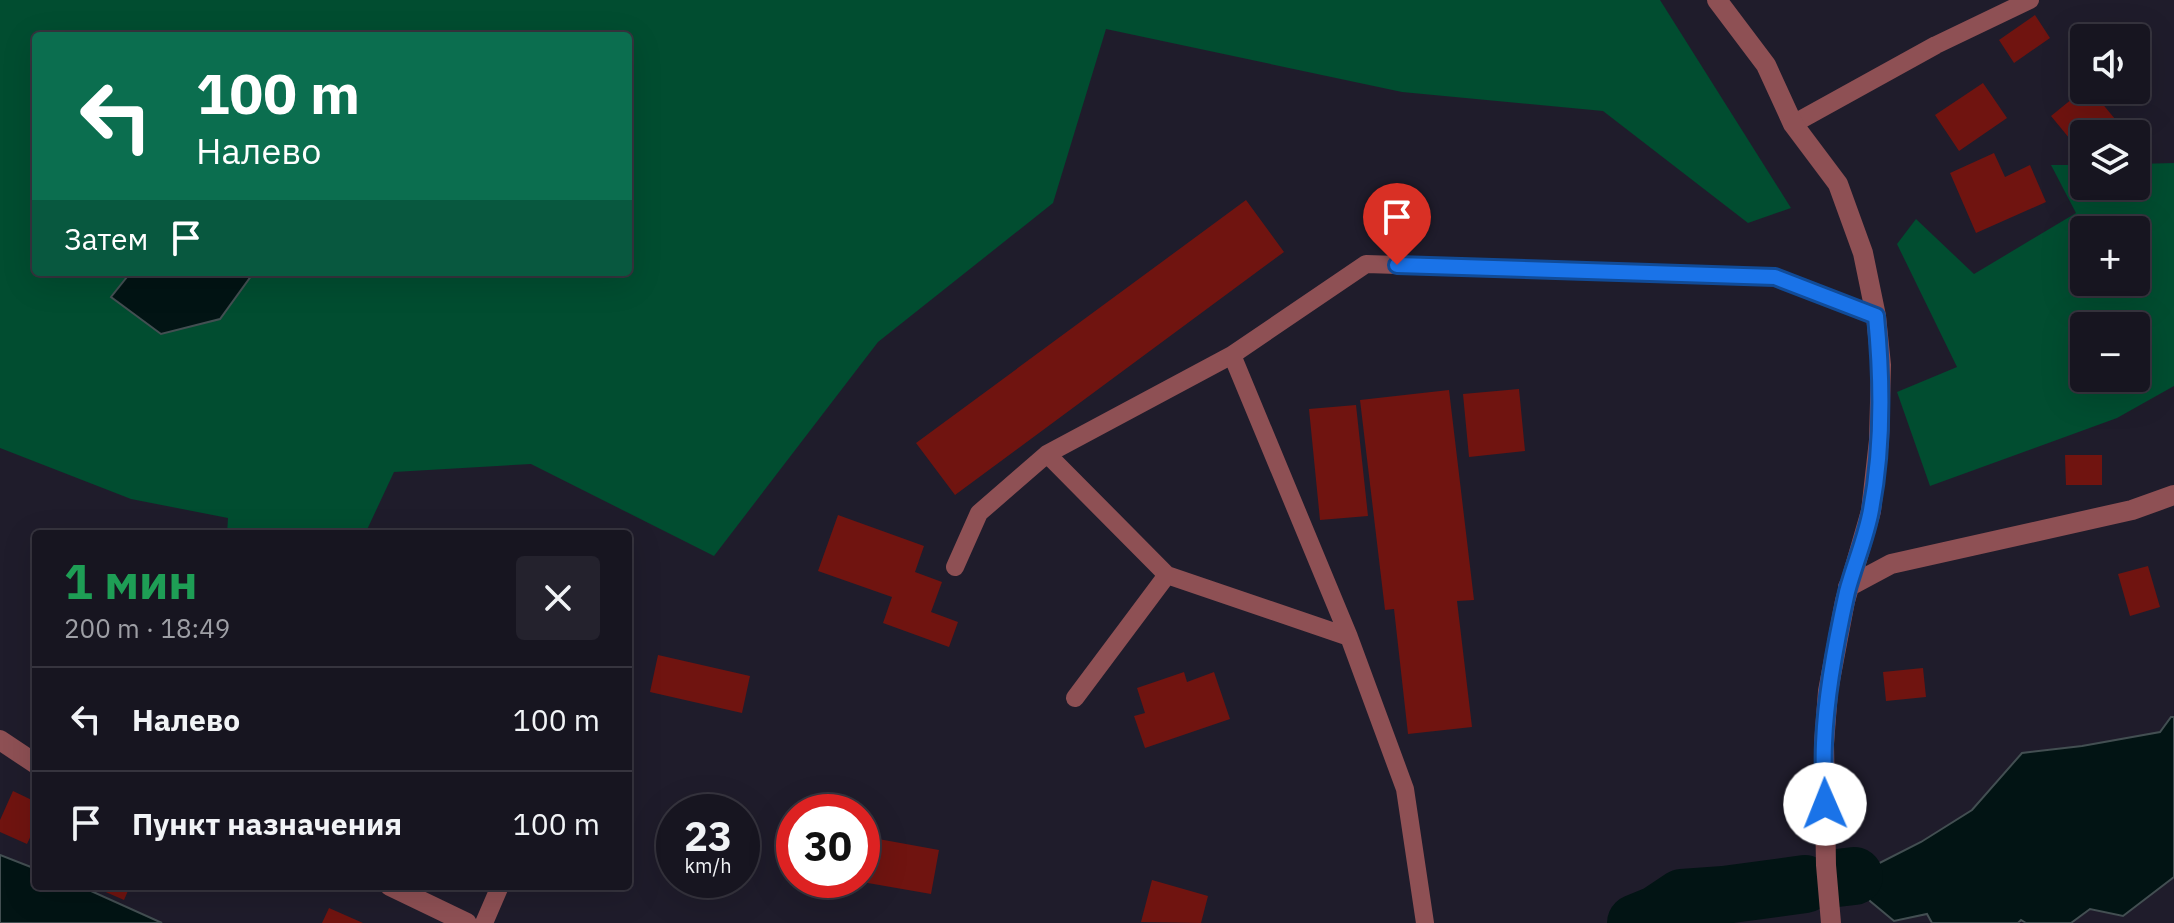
<!DOCTYPE html>
<html lang="ru">
<meta charset="utf-8">
<style>
:root{--surface:#171520;--page:#24222d;--text:#f1f3f6;--muted:#9e9fa5;--line:#36343e}
body{margin:0;font-family:"IBM Plex Sans",sans-serif;background:var(--page);color:var(--text);height:100vh;display:flex;flex-direction:column;font-size:30px;white-space:nowrap}
*{box-sizing:border-box;margin:0}
p{font-size:26px;color:var(--muted)}
.icon{flex:none;width:44px;height:44px;fill:none;stroke:currentColor;stroke-width:2;stroke-linecap:round;stroke-linejoin:round}
.map{position:relative;flex:1;overflow:hidden}
.panel{position:absolute;left:32px;top:530px;width:600px;height:360px;display:flex;flex-direction:column;background:var(--surface);border-radius:8px;box-shadow:0 8px 32px #0002,0 0 0 2px var(--line)}
.panel>*{flex:none}
.guide{position:absolute;left:32px;top:32px;width:600px;height:244px;border-radius:8px;box-shadow:0 8px 32px #0002,0 0 0 2px var(--line);background:#0b6e4f;color:#fff;overflow:hidden}
.buttons{position:absolute;left:2070px;top:24px;display:grid;gap:16px}
.buttons a{display:grid;place-items:center;width:80px;height:80px;border-radius:8px;background:var(--surface);box-shadow:0 8px 32px #0002,0 0 0 2px var(--line);font-size:40px}
.speed{position:absolute;left:656px;top:794px;display:flex;gap:16px;font-size:40px;font-weight:700;text-align:center}
.speed>*{display:grid;place-content:center;width:104px;height:104px;border-radius:50%;background:var(--surface);box-shadow:0 8px 32px #0002,0 0 0 2px var(--line);line-height:1}
.speed small{font-size:20px;font-weight:400}
.speed .limit{border:12px solid #d22;background:#fff;color:#111}
.pin{position:absolute;display:grid;place-items:center;width:68px;height:68px;color:#fff;margin:-82px -34px;border-radius:50% 50% 50% 0;rotate:-45deg;box-shadow:0 0 8px #0007}
.pin .icon{rotate:45deg}
.me{position:absolute;width:88px;margin:-44px;rotate:359deg;stroke-linejoin:round;filter:drop-shadow(0 0 6px #0008)}
.turn{display:flex;align-items:center;gap:28px;height:168px;padding:0 32px;font-size:36px}
.turn .icon{width:104px;height:104px;stroke-width:2.5}
.turn b{display:block;font-size:56px;line-height:68px}
.then{display:flex;align-items:center;height:76px;padding:0 32px;background:#0003;gap:16px;font-size:30px}
.round{display:grid;place-items:center;flex:none;width:84px;height:84px;border-radius:8px;background:var(--page)}
.headline{display:flex;align-items:center;justify-content:space-between;height:136px;padding:0 32px}
h1{font-size:48px;font-weight:700;line-height:60px;color:#1e9e55}
ul{padding:0;list-style:none}
li{display:flex;align-items:center;gap:24px;height:104px;padding:0 32px;border-top:2px solid var(--line)}
li div{flex:1}
li b{display:block;font-size:30px}
li em{font-style:normal}
.map>svg:first-child{display:block}
</style>
<div class="map">
<svg width="2174" height="923" viewBox="0 0 2174 923">
<rect width="100%" height="100%" fill="#1f1c2b"/>
<path fill="#014d30" fill-rule="evenodd" d="M0,0H1660L1791,208L1748,223L1603,111L1402,92L1106,29L1053,203L878,342L714,556L531,464L394,472L365,534H227L228,518L131,499L0,448ZM36,36H628V272H254L220,319L111,298L131,272H36Z
M2174,163V386L2117,418L1930,486L1897,392L1957,367L1897,244L1916,219L1974,274L2076,213L2051,165H2084V186H2136V164ZM2084,230H2136V282H2084ZM2084,326H2136V378H2084Z"/>
<path fill="#021414" stroke="#434f52" stroke-width="2" d="M131,272H254L220,319L161,334L111,297Z
M2171,717H2174V877L2123,916L2090,909L2071,923H2026L2021,920L2018,923H1932L1927,914L1894,921L1870,901L1854,876L1921,842L1972,810L2022,753L2082,746L2160,732Z
M0,855L36,869V886H80L162,923H0Z"/>
<g fill="none" stroke-linecap="round" stroke-linejoin="round">
<path stroke="#021414" stroke-width="58" d="M1837,878L1854,876
M1636,923L1658,914L1682,898L1724,895L1805,884"/>
</g>
<path fill="#701410" d="M2035,15L2050,38L2014,63L1999,40Z
M1983,83L2007,118L1959,151L1935,115Z
M2083,90H2091L2115,119L2098,134H2084V145L2079,150L2051,116Z
M1994,153L2005,177L2030,165L2046,202L1976,233L1950,173Z
M1246,200L1284,252L955,495L916,443Z
M1519,389L1525,451L1469,457L1463,394Z
M1449,390L1474,600L1457,601L1472,727L1408,734L1394,609L1385,610L1360,400Z
M1356,405L1368,516L1320,520L1309,409Z
M2065,455H2102V485H2066Z
M838,515L924,546L915,572L942,582L931,612L958,622L949,647L883,623L892,597L818,571Z
M2148,566L2160,607L2130,616L2118,574Z
M658,655L750,676L742,713L650,692Z
M1923,668L1926,697L1886,701L1883,672Z
M1184,672L1187,682L1214,672L1230,719L1145,748L1134,716L1145,713L1137,688Z
M13,791L36,802V825L27,844L0,832V820Z
M862,836L939,850L931,894L862,882Z
M1152,880L1208,896L1201,923L1141,922Z
M92,886H130L124,900Z
M329,908L363,923H322Z"/>
<g fill="none" stroke-linecap="round" stroke-linejoin="round">
<path stroke="#8e5054" stroke-width="18" d="M1793,124L1936,45L2030,0
M1047,454L1167,575L1349,637
M955,567L979,513L1047,454L1232,355
M1075,698L1167,575
M484,923L500,886
M1425,923L1405,789L1349,637L1232,355L1366,264L1775,277L1876,316"/>
<path stroke="#8e5054" stroke-width="20" d="M1717,0L1766,65L1793,124L1838,184L1863,253L1876,316L1881,365L1879,440L1871,511L1845,601L1828,691L1824,744L1826,865L1831,923
M1848,587L1891,564L2132,510L2174,495
M0,740L36,764
M390,886L467,923"/>
</g>
<g fill="none" stroke-linecap="round" stroke-linejoin="round">
<g stroke="#114b97" stroke-width="20">
<path id="route" d="M1397,265L1775,277L1876,316C1882,378 1883,448 1871,510C1866,538 1854,565 1847,592C1836,641 1826,693 1824,743C1823,763 1824,784 1825,804"/>
</g>
<use href="#route" stroke="#1a73e8" stroke-width="14"/>
</g>
</svg>
<div class="buttons">
<a><svg class="icon" aria-label="sound" viewBox="0 0 24 24"><path d="M4 9h4l5-4v14l-5-4H4zM17 9q2 3 0 6"/></svg></a>
<a><svg class="icon" aria-label="layers" viewBox="0 0 24 24"><path d="M12 4l9 5-9 5-9-5zM3 14l9 5 9-5"/></svg></a>
<a>+</a>
<a>−</a>
</div>
<div class="speed"><div>23<small>km/h</small></div><div class="limit">30</div></div>
<div class="pin" style="left:1397px;top:265px;background:#d93025"><svg class="icon" aria-label="arrive" viewBox="0 0 24 24"><path d="M6 21V4h12l-3 4 3 4H6"/></svg></div>
<svg class="me" style="left:1825px;top:804px" viewBox="-20 -20 40 40"><circle r="19" fill="#fff"/><path d="M0-13L10 11 0 6-10 11z" fill="#1a73e8"/></svg>
<div class="guide">
<div class="turn"><svg class="icon" aria-label="left" viewBox="0 0 24 24"><path d="M17 20v-9H6M10 6l-5 5 5 5"/></svg><div><b>100 m</b>Налево</div></div>
<div class="then">Затем<svg class="icon" aria-label="arrive" viewBox="0 0 24 24"><path d="M6 21V4h12l-3 4 3 4H6"/></svg></div>
</div>
<section class="panel">
<div class="headline"><div><h1>1 мин</h1><p>200 m · 18:49</p></div><a class="round"><svg class="icon" aria-label="close" viewBox="0 0 24 24"><path d="M6 6l12 12M18 6L6 18"/></svg></a></div>
<ul>
<li><svg class="icon" aria-label="left" viewBox="0 0 24 24"><path d="M17 20v-9H6M10 6l-5 5 5 5"/></svg><div><b>Налево</b></div><em>100 m</em></li>
<li><svg class="icon" aria-label="arrive" viewBox="0 0 24 24"><path d="M6 21V4h12l-3 4 3 4H6"/></svg><div><b>Пункт назначения</b></div><em>100 m</em></li>
</ul>
</section>
</div>
